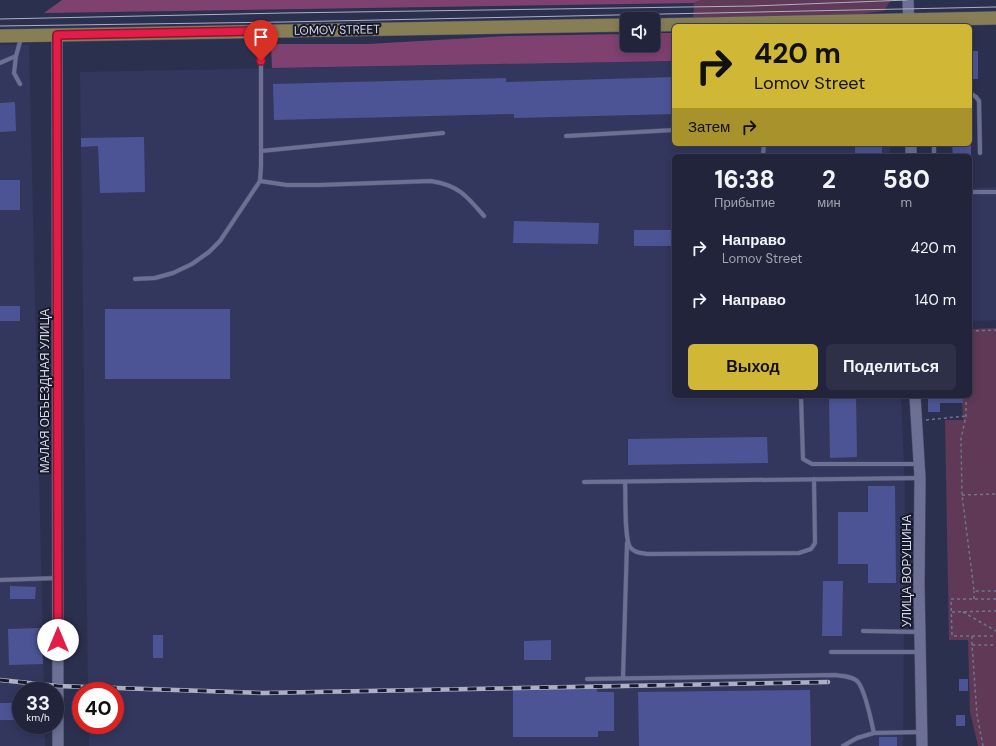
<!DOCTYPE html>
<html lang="ru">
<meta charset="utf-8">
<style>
:root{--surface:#21243b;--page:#2d3046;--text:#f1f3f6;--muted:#a2a4af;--line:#3e4155;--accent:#d1b736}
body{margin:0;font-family:"DM Sans",sans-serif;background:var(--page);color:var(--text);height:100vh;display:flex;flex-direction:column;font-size:15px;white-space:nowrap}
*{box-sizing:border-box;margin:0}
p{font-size:13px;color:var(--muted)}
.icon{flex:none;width:22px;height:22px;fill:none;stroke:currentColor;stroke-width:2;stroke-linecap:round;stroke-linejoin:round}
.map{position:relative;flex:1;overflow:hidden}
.panel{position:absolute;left:672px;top:154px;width:300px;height:244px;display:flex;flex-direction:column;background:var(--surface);border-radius:6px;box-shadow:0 2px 10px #0003,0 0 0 1px var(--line)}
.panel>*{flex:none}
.banner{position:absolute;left:672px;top:24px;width:300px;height:122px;border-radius:6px;box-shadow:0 2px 10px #0003,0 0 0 1px var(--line);background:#d1b736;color:#111;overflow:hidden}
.tools{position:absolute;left:620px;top:12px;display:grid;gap:8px}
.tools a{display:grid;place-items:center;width:40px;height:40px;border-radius:6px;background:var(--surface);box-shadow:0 2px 10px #0003,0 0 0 1px var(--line);font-size:20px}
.speed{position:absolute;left:12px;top:682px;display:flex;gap:8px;font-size:20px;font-weight:700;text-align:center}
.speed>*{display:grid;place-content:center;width:52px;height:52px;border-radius:50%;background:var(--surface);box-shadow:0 2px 10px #0003,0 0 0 1px var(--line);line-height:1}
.speed small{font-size:10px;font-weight:400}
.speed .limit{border:6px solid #d22;background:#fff;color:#111}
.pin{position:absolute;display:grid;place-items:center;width:34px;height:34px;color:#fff;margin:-41px -17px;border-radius:50% 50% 50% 0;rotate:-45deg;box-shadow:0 0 4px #0007}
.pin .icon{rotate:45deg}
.me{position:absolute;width:44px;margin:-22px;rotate:0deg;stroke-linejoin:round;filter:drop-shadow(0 0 3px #0008)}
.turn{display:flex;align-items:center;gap:14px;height:84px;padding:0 16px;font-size:18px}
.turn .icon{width:52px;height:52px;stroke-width:2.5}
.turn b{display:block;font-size:28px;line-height:34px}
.then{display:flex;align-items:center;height:38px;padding:0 16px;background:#0003;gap:8px;font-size:15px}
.eta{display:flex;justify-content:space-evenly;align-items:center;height:68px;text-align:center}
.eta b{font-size:24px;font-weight:800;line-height:28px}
.primary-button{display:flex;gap:8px;margin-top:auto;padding:8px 16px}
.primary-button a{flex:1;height:46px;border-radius:6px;background:var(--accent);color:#111;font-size:16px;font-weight:800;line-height:46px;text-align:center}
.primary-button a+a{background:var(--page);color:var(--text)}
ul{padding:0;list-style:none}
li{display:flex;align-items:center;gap:12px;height:52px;padding:0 16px}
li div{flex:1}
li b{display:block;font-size:15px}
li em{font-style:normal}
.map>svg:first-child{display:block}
</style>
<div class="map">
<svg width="996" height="746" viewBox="0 0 996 746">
<rect width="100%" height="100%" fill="#2c304f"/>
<path fill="#33375d" d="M0,45H29L44,691H21V725H45V746H0Z
M674,61V144H890V156H674V396H901L905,492L903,746H89V725H115V691H88L80,72Z
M996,187V320L970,321V188Z"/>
<path fill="#5f3955" d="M701,0H891L884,11L845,16L693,20L694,3Z
M996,328V746H978L970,712L968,640H949L945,420H963L962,396H970V329Z"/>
<path fill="#7f4170" d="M62,0H701L694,3L44,13Z
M653,33H674V61L272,68L271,44H368L507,36L627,34V45H653Z"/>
<path fill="#4d5495" d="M970,51H978V79H970Z
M674,77V114L514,118V114L274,120L273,84L506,78V82Z
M15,102L16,131L0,132V103Z
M144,137L145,192L100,193L98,146L81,147V138Z
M855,144H882V153L855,154Z
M952,144H971V156H953Z
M0,180H20V210H0Z
M514,221L599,223L598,244L513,243Z
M634,230H674V246H634Z
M0,306H20V321H0Z
M105,309H230V379H105Z
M829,396H856L857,457L830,458Z
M928,396H963V403H940V412H928Z
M767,437L768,463L628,465V439Z
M868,486H895L896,583H868V564H838V512H868Z
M823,581H843L842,636H822Z
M10,586L36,587L35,599H10Z
M41,628L43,664L9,665L8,629Z
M153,635H163V658H153Z
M551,640V660H524V641Z
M959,679H968V691H959Z
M597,687V692H614V731H598V737H513V688Z
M810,690L811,746H639L638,692Z
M0,703H21V720H0Z
M956,715H965V726H956Z
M879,737H897V746H879Z"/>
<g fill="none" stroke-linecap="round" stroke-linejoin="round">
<g stroke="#4a4d67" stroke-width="5">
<path id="service" d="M16,56L14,73L20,84
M0,63L16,56L21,38
M970,93L976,97L979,101L980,153
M566,136L674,130
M934,144V156
M261,151L443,133
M763,156L764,144
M260,181L287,185H319L431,181C458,185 467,196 484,216
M970,192H996
M135,279L155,278L173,273L192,264L209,252L220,241L260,181L261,166V34
M801,396L803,459L812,464H919
M584,482L920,478
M625,482C626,495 624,538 630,547C634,553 641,553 647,554L799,553L811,549L815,543L814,479
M0,580L58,578
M863,631L920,632
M831,652H920
M623,678L627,543
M587,679L835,675C842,676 853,676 858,682C866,692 871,721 874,733
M843,746L857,738L874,733L921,732"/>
</g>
<g stroke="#4a4d67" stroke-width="12">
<path id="tertiary" d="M908,0L909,26
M57,35L58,746
M911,144V156
M915,396L920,478L919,585L922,746"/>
</g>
<g stroke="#4a4d67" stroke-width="14">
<path id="primary" d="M653,25L996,18
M0,36L627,25"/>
</g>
<path stroke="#70748e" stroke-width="1.5" stroke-dasharray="3 3" stroke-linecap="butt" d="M970,331L996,330
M966,396V416L961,439L962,495L973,582L974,591H996
M926,420L966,416
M962,495L996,494
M974,599V591
M996,599H951L952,636H996
M952,612L996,611
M963,612L996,631
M972,636V645
M983,746L977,715L972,645H996"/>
<use href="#service" stroke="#6b7094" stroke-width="4"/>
<use href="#tertiary" stroke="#6b7094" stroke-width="11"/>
<use href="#primary" stroke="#877e56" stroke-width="13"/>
<path stroke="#acafc6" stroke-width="1" d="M0,19L284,13L753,6L907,0
M0,26L284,22L996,7"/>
<g stroke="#acafc6" stroke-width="4.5">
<path id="rail" d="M0,680L58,686L263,693L828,682"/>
</g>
<use href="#rail" stroke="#171928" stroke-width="3" stroke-dasharray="9" stroke-linecap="butt"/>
</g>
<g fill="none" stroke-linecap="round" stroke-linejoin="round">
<g stroke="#92132f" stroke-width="10">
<path id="route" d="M58,640L57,35L261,31V61"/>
</g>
<use href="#route" stroke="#e11d48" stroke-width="7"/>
</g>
<g text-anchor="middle" stroke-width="4" stroke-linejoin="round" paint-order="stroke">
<g font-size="12" fill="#d4d7eb" stroke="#171928">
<text transform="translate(337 30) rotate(-1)" y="4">LOMOV STREET</text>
<text transform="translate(45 391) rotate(-90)" y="4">МАЛАЯ ОБЪЕЗДНАЯ УЛИЦА</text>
<text transform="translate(907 571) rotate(-90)" y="4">УЛИЦА ВОРУШИНА</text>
</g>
</g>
</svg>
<div class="tools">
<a><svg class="icon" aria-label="sound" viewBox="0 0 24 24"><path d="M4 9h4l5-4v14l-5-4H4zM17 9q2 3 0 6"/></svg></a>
</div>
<div class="speed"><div>33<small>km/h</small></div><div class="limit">40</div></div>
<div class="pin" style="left:261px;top:61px;background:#d93025"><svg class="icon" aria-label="arrive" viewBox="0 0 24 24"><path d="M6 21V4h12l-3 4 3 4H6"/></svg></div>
<svg class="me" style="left:58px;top:640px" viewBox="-20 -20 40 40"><circle r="19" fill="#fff"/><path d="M0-13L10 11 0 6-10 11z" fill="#e11d48"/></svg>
<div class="banner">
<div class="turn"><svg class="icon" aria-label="right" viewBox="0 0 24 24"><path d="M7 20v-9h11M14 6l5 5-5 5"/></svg><div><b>420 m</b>Lomov Street</div></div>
<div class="then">Затем<svg class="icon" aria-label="right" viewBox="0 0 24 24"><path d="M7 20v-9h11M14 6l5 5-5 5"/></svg></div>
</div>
<section class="panel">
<div class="eta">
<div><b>16:38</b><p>Прибытие</p></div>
<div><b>2</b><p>мин</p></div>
<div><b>580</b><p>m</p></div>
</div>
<ul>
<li><svg class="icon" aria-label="right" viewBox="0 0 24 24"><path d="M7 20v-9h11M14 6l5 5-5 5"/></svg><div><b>Направо</b><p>Lomov Street</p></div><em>420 m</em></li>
<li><svg class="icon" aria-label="right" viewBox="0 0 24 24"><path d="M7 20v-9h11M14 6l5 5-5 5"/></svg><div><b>Направо</b></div><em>140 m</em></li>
</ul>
<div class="primary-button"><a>Выход</a><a>Поделиться</a></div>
</section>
</div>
